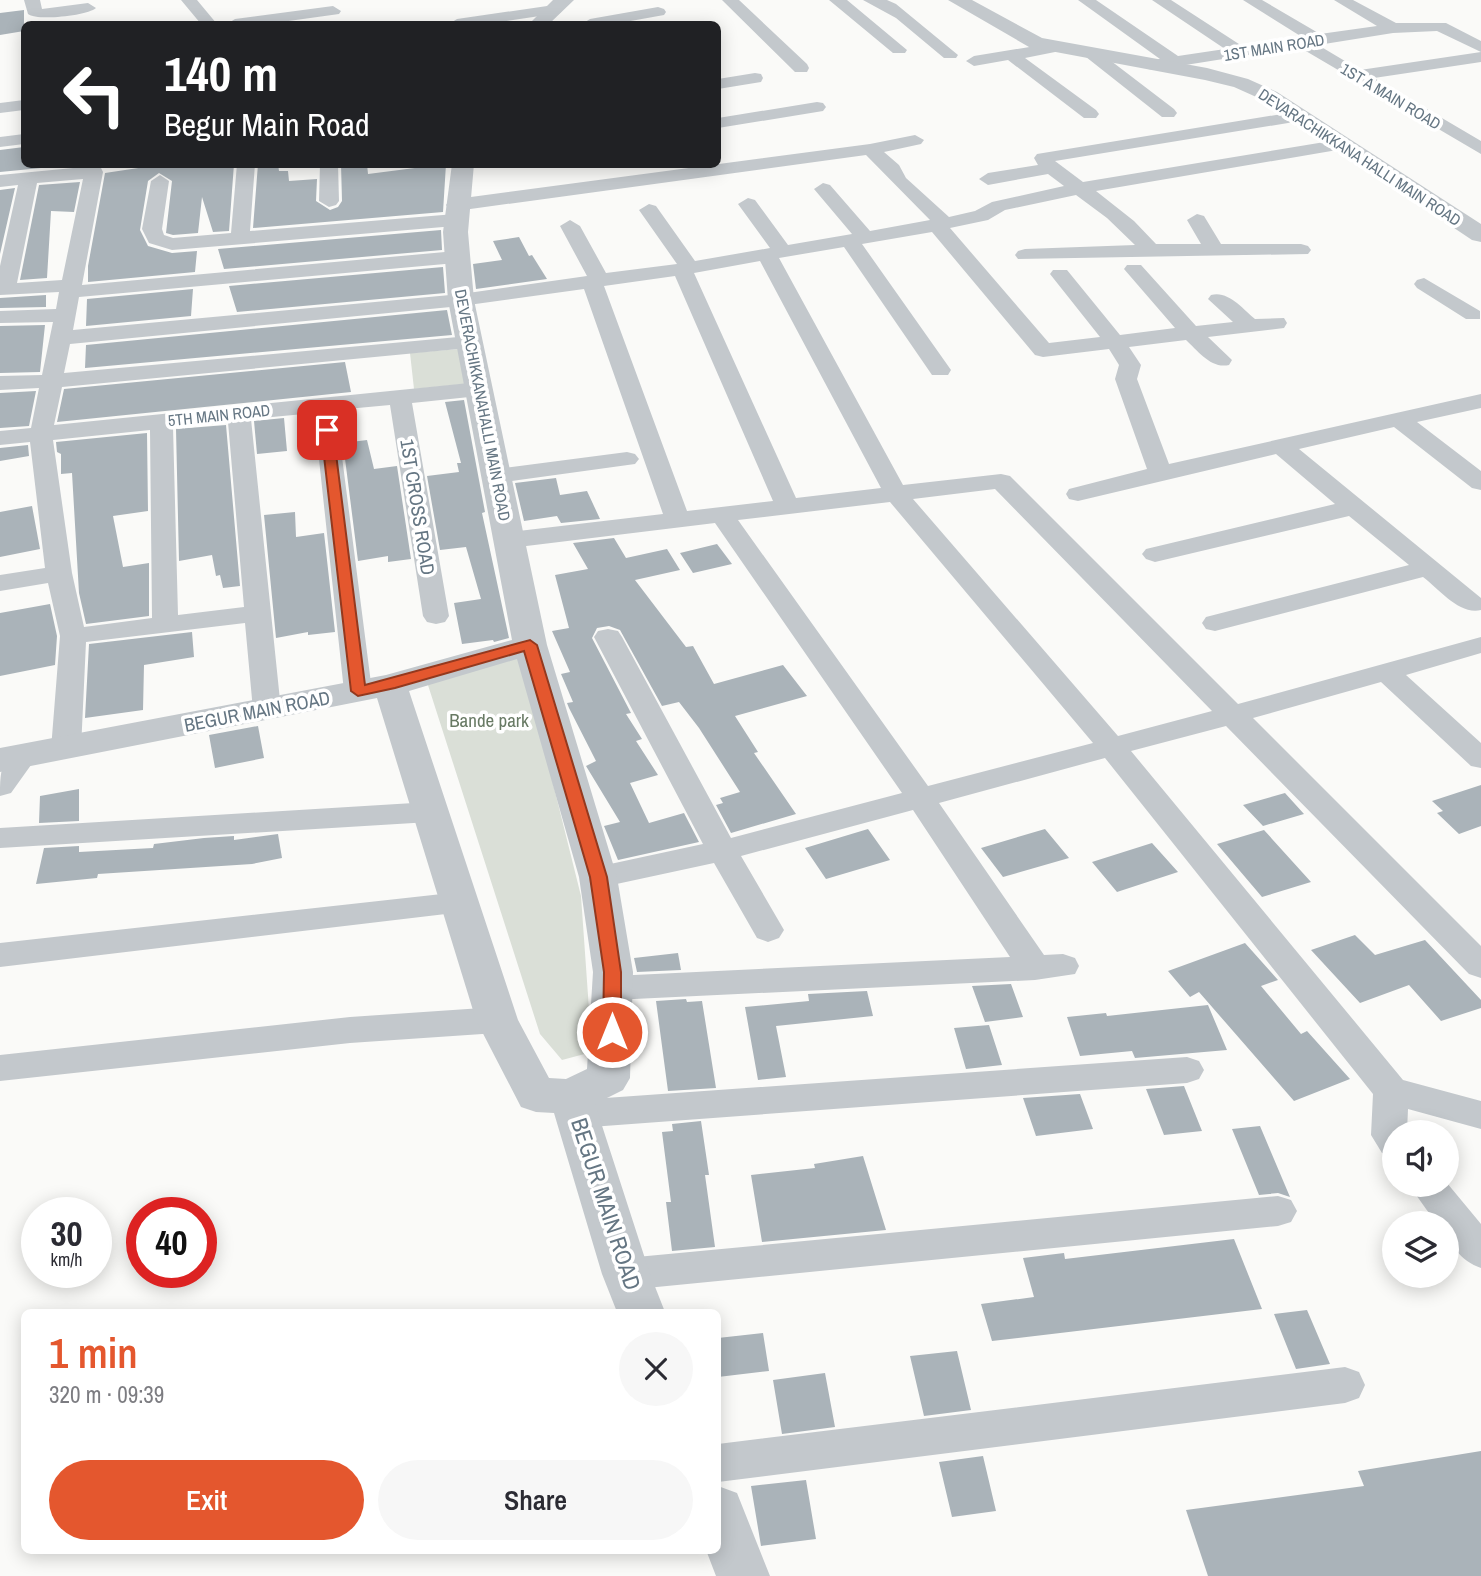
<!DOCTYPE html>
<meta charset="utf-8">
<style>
:root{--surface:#fff;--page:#f7f7f7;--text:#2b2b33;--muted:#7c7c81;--accent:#e4572e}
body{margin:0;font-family:"Archivo Narrow",sans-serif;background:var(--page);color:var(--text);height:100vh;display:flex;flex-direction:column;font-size:26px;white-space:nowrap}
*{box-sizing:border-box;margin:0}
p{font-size:23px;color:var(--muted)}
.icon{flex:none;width:38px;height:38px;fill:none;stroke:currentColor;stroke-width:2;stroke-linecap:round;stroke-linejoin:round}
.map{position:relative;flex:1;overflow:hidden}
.panel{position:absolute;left:21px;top:1309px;width:700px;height:245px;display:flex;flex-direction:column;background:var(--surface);border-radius:10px;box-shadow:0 4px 18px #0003}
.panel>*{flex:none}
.hud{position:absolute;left:21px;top:21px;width:700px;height:147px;border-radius:10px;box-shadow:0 4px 18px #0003;background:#202124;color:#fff;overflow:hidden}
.controls{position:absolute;left:1382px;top:1120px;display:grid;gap:14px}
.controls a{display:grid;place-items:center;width:77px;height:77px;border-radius:50%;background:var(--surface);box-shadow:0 4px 18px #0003;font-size:35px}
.speed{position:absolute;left:21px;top:1197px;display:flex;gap:14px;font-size:35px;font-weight:700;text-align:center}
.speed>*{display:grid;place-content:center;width:91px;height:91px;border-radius:50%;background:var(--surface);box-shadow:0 4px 18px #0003;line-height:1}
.speed small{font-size:18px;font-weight:400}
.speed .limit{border:10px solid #d22;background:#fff;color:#111}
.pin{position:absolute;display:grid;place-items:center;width:60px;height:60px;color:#fff;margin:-30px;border-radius:14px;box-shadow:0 4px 10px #0006}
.me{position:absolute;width:77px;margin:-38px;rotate:0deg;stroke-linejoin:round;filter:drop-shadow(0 0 5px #0008)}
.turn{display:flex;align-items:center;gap:24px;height:147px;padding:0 28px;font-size:32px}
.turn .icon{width:91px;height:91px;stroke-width:2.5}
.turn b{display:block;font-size:49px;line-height:60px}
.round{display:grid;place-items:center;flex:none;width:74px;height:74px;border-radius:37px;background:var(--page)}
.head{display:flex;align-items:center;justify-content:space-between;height:119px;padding:0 28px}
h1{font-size:42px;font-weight:600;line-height:52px;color:var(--accent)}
.primary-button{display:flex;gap:14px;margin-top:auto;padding:14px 28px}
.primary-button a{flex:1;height:80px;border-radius:42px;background:var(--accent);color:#fff;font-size:28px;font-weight:600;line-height:80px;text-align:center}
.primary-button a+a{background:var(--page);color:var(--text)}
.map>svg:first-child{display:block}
</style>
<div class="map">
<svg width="1481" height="1576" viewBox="0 0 1481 1576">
<rect width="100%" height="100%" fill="#fafaf8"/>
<path fill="#dadfd7" d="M459,349L465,384L414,389L410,353Z
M521,655L581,896L592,1052L562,1060L540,1034L427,682Z"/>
<path fill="#aab3b9" d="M24,10V31L0,35V13Z
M24,147V164H82L0,172V150Z
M165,164H234L229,231L213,232L202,197L198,233L173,235L166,233L172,181L159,173L148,181L140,230L148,246L172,253L197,251L195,272L88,282V266L105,173Z
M258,164H278L279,171H288L289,181L317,179L316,201L330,210L338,207L342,201L341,164H367L368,174L446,164L443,212L253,228Z
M80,182L74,212L51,211L47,278L20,280L39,185Z
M15,188L0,254V190Z
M441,230L442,250L224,269L218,249Z
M519,237L529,256L532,255L547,279L476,289L473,264L502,260L493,241Z
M443,267L445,293L237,312L229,286Z
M193,289L191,316L86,326L87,299Z
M46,295V307L0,308V298Z
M447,310L452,335L85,368L86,345Z
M45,325L40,372L0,373V326Z
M345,362L351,392L57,422L64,389Z
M36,391L29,426L0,428V393Z
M464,400L485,512L482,513L509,638L494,642L493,640L462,644L454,603L481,599L466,547L440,550L427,476L459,472L457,463H461L445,402Z
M284,418L287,451L257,454L254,421Z
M226,425L240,586L223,588L220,575L216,576L212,555L179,561L176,429Z
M147,433L148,511L113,516L123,567L149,563V616L86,624L79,593L72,473L61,474V454L57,452L56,442Z
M367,440L374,469L397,466L411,559L388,562V556L358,561L343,443Z
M28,445L29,456L0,461V448Z
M556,478L560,495L587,491L600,519L561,523L557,516L524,521L515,483Z
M32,506L40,549L0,557V512Z
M295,512L296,537L324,533L335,632L308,635V632L276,638L264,515Z
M614,538L626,558L667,549L680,570L635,580L686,647L693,646L714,684L783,665L807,696L735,716L758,752L754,753L796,814L731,833L716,805L723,803L720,798L740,792L699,728L679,702L662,706L620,630L609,626L597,628L592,638L631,713L626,714L642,739L636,741L658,775L630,783L649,823L684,813L699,842L618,860L604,826L620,822L586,766L596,761L569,708L567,703L573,702L561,674L570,672L552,631L569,628L555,575L588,569L573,543Z
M717,544L732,564L693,573L680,553Z
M50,604L57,636L55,665L0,676V613Z
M192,632L194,657L144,665L143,710L85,718L89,644Z
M258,726L264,758L215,768L209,735Z
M1481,785V826L1459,834L1437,813L1443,811L1432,801Z
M79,789V821L39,823L40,796Z
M1285,793L1304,814L1263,826L1243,805Z
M868,829L890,860L826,879L805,848Z
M1045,829L1069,858L1003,877L981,848Z
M1264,830L1311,882L1262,897L1217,844Z
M278,834L282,858L252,864L98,874L97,878L36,884L44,848L79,846V852L153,848L154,844L204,838L234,836V840Z
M1152,843L1178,872L1117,892L1092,862Z
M1355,935L1375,955L1425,940L1481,1000V1008L1441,1021L1409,985L1360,1003L1311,950Z
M1245,943L1278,980L1261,986L1301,1034L1307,1031L1350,1079L1294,1101L1199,992L1190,997L1168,971Z
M678,953L681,970L637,972L634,958Z
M1011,984L1023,1017L985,1022L972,986Z
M867,991L873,1016L776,1026L786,1077L758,1080L745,1007L809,1001L808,994Z
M686,999L687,1002L702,1001L716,1088L668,1091L656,1001Z
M1208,1005L1227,1050L1135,1058L1132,1051L1080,1056L1067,1017L1106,1013L1107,1016Z
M989,1025L1002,1065L966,1069L954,1028Z
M1184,1086L1202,1131L1164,1135L1146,1089Z
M1080,1094L1093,1129L1036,1136L1023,1098Z
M701,1121L709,1175H705L715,1247L672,1251L666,1202H671L662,1132L673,1131L672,1124Z
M1260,1126L1290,1197L1278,1193L1259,1195L1232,1129Z
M863,1156L886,1230L762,1242L751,1175L815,1168L814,1164Z
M1234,1239L1262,1309L992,1341L981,1304L1034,1297L1023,1258L1064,1253L1065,1259Z
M1307,1310L1330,1364L1296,1369L1274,1314Z
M763,1333L769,1371L718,1377V1338Z
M957,1351L971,1410L924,1416L910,1356Z
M825,1373L835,1427L782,1434L773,1380Z
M1481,1451V1576H1208L1186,1510L1364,1486L1358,1471Z
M983,1456L996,1511L952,1517L939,1462Z
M806,1480L816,1539L761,1546L751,1486Z"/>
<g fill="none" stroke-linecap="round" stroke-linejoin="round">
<path fill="#c3c8cc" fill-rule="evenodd" d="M24,0H40L42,9L88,3L96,8C87,16 36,21 28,14Z
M181,0H197L217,24H201Z
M722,0H739L807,64L809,68L807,72H795Z
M829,0H847L907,50L905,53H893Z
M863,0H887L896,4L958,55L956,58H944L896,18Z
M1078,0H1096L1178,56L1225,49L1152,0H1171L1242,46L1302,37L1243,0H1262L1320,34L1377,26L1334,0H1353L1396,23H1446L1481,41V52L1437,31L1393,33L1318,45L1360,70L1481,52V62L1374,78L1481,141V154L1299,47L1154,70L1148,69L1146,65L1148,61L1160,59Z
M554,5L560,7L562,10L560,13L486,24H449L457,19Z
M333,6L341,11L339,14L267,24H227L235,19Z
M658,7L664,9L666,12L664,15L614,24H582L590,19Z
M1054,43L1060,45L1062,48L1060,51L1025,58L1096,110L1099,114L1096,118H1084L1008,60L974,66L966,61L974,56Z
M1092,49L1098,51L1174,109L1177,113L1174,117H1162L1086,57L1084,54L1086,51Z
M755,73L761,74L763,78L761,82L718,89V79Z
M24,100V110L0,113V103Z
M817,102L823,103L826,107L823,111L718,128V118Z
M1300,111L1306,112L1309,116L1306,120L1055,161L1083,182L1343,139L1349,140L1352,144L1349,148L1343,149L1096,191L1134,221L1156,244H1201L1187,220L1197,214L1204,216L1221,244H1301L1308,246L1311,250L1308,254L1018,259L1015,255L1018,251L1025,249L1135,245L1107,218L1076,195L1005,210L988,220L950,228L1049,343L1100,337L1050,274L1053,270H1067L1120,335L1175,328L1124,269L1127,265H1141L1196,326L1233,322L1208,299L1211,295C1228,290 1243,309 1255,319L1284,318L1287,323L1284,328L1208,337L1232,360L1229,365C1211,369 1198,351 1186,340L1129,347L1141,365L1137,379L1169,464L1481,394V408L1417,422L1481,471V490L1472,488L1394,427L1299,449L1481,598V610C1459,615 1440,590 1423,577L1215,631L1206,629L1202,623L1206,617L1409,565L1349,516L1155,562L1146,559L1142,554L1146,549L1335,504L1276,454L1078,501L1069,499L1066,494L1069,489L1147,469L1115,379L1119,365L1109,349L1043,357L1035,355L932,232L862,244L951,370L948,375H932L844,247L779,258L903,485L1001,474L1010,476L1238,704L1481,637V653L1406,675L1481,743V768L1471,766L1381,682L1253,718L1481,946V978L1469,974L1226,726L1131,751L1403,1080L1481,1101V1129L1408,1109L1407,1132H1395V1157L1382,1153L1371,1135L1373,1094L1105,758L939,803L1044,955L1063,954L1075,958L1079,966L1075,974L1035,980L613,1000L601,997L596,988L601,979L613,976L1010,957L913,810L741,856L784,930L779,938L768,942L757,938L714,863L598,888L587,885L582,877L587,869L703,844L594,637L598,631L608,629L618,631L622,637L731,838L902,793L715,523L510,548L501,545L497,540L501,535L510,532L663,514L584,289L461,306L70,344L64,373L469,336L477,337L480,342L477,347L469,348L62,387L54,425L479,382L487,384L490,389L487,394L479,396L412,403L449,616L445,622L436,624L427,622L423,616L390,405L336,410L372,691L368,697L358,700L348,697L344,691L314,413L251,419L281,710L277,716L267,719L257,716L253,710L245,623L86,642L81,749L76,756L66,758L56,756L51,749L60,636L48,583L0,591V575L45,568L30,442L0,445V431L31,428L39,388L0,390V376L42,375L53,322L0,323V311L56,309L59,292L0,295V266L18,185L0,187V175L94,166L101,168L103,172L82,285L456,251L463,253L466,257L463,261L456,263L79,297L73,330L461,294L587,276L560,226L570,220L580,226L606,273L677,264L639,210L649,204L656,206L695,261L770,248L738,204L748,198L755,200L788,245L852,234L814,189L823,183L830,185L870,231L930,220L866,155L456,211L449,209L446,205L449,201L456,199L870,144L915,135L924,140L921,144L884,152L899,165L906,178L949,217L975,211L992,202L1064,186L1048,174L988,185L979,179L988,173L1038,165L1034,158L1037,154ZM83,179L62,280L17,283L37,183ZM760,261L881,488L796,498L694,273ZM675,276L773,501L687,511L604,286ZM228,422L244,607L178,615L173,427ZM150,430L152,618L84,627L72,573L53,440ZM995,489L1212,711L1118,736L913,499ZM890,502L1093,743L928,786L738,520Z
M24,134V144L0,147V137Z
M237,164H255L250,231L455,214L465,220L455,226L172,250L149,243L142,229L151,181L160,175L169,181L162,229L164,235L173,238L231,233Z
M320,164H338L339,201L336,205L329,207L319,201Z
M1424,278L1480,311V319H1466L1417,288L1414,284L1417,280Z
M627,452L635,454L639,459L635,464L497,483L488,481L485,476L488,471L497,469Z
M21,749L31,751L36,758L11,793L0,796C0,775 0,755 21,749Z
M430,802L441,805L445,812L441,819L430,822L0,848V828Z
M460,892L471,895L476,903L471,911L0,967V943Z
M497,1007L509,1011L514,1020L509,1029L497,1033L350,1043L0,1081V1055L350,1017Z
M1187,1057L1199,1061L1204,1070L1199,1079L1187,1083L577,1128L564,1124L559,1114L564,1104L577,1100Z
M1447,1183L1481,1224V1268C1461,1261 1447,1244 1447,1223H1436L1409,1185Z
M1278,1196L1291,1200L1297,1211L1291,1222L1278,1226L626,1290L612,1286L607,1274L612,1262L626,1258Z
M1345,1367L1359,1372L1365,1385L1359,1398L1345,1403L718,1482V1444Z"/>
<path fill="#c3c8cc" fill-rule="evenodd" d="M553,0H574L549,24H529Z
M948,0H972L1042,38L1207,68L1248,79L1277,92L1481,224V242L1472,240L1263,100L1234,87L1205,80L1029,47Z
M452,164H474L468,232L474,300L547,645L617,877L633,972L630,1078L623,1090L595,1104L650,1274L665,1312H617L602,1274L554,1113L536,1112L521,1107L476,1020L377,698L0,772V748L386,675L512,640L448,300L443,232ZM517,659L579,877L593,972L587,1069L566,1079L549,1078L518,1020L409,691Z
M718,1486L737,1493L770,1576H716L706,1550H718Z"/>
</g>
<path fill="#e4572e" stroke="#94391e" stroke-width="2" d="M327,426L333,430L365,685L530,640L537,645L607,877L621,972V1032L619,1037H606L603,1032L604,972L590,877L524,651L395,688L358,696L351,691L321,430Z"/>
<g text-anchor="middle" stroke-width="7" stroke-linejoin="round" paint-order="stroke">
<g font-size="16" fill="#657683" stroke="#fff">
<text transform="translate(1274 47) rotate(-9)" y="6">1ST MAIN ROAD</text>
<text transform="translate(1391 96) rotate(31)" y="6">1ST A MAIN ROAD</text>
<text transform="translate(1360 157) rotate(33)" y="6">DEVARACHIKKANA HALLI MAIN ROAD</text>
<text transform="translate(483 405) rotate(79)" y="6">DEVERACHIKKANAHALLI MAIN ROAD</text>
<text transform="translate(219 415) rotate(-6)" y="6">5TH MAIN ROAD</text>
</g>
<g font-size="19" fill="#657683" stroke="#fff">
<text transform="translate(418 507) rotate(81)" y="7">1ST CROSS ROAD</text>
<text transform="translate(257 711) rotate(-11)" y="7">BEGUR MAIN ROAD</text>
</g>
<g font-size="19" fill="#687a64" stroke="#fff">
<text x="489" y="727">Bande park</text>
</g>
<g font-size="23" fill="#657683" stroke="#fff">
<text transform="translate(606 1204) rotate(72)" y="8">BEGUR MAIN ROAD</text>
</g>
</g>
</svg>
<div class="controls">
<a><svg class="icon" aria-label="sound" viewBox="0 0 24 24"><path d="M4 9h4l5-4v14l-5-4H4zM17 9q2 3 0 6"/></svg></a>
<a><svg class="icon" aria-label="layers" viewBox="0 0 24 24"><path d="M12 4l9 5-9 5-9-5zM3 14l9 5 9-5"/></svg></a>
</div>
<div class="speed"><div>30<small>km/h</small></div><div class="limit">40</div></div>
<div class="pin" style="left:327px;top:430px;background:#d93025"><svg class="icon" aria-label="arrive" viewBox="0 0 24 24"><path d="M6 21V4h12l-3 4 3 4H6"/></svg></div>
<svg class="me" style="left:612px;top:1032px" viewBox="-20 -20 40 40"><circle r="17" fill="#e4572e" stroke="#fff" stroke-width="3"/><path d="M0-11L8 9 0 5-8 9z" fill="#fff"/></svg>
<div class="hud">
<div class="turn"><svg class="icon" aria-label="left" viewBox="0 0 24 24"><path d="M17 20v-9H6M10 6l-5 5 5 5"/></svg><div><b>140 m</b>Begur Main Road</div></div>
</div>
<section class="panel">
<div class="head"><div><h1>1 min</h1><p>320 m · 09:39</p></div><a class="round"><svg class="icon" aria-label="close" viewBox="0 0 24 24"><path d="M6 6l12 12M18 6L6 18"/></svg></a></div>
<div class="primary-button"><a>Exit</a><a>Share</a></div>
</section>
</div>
